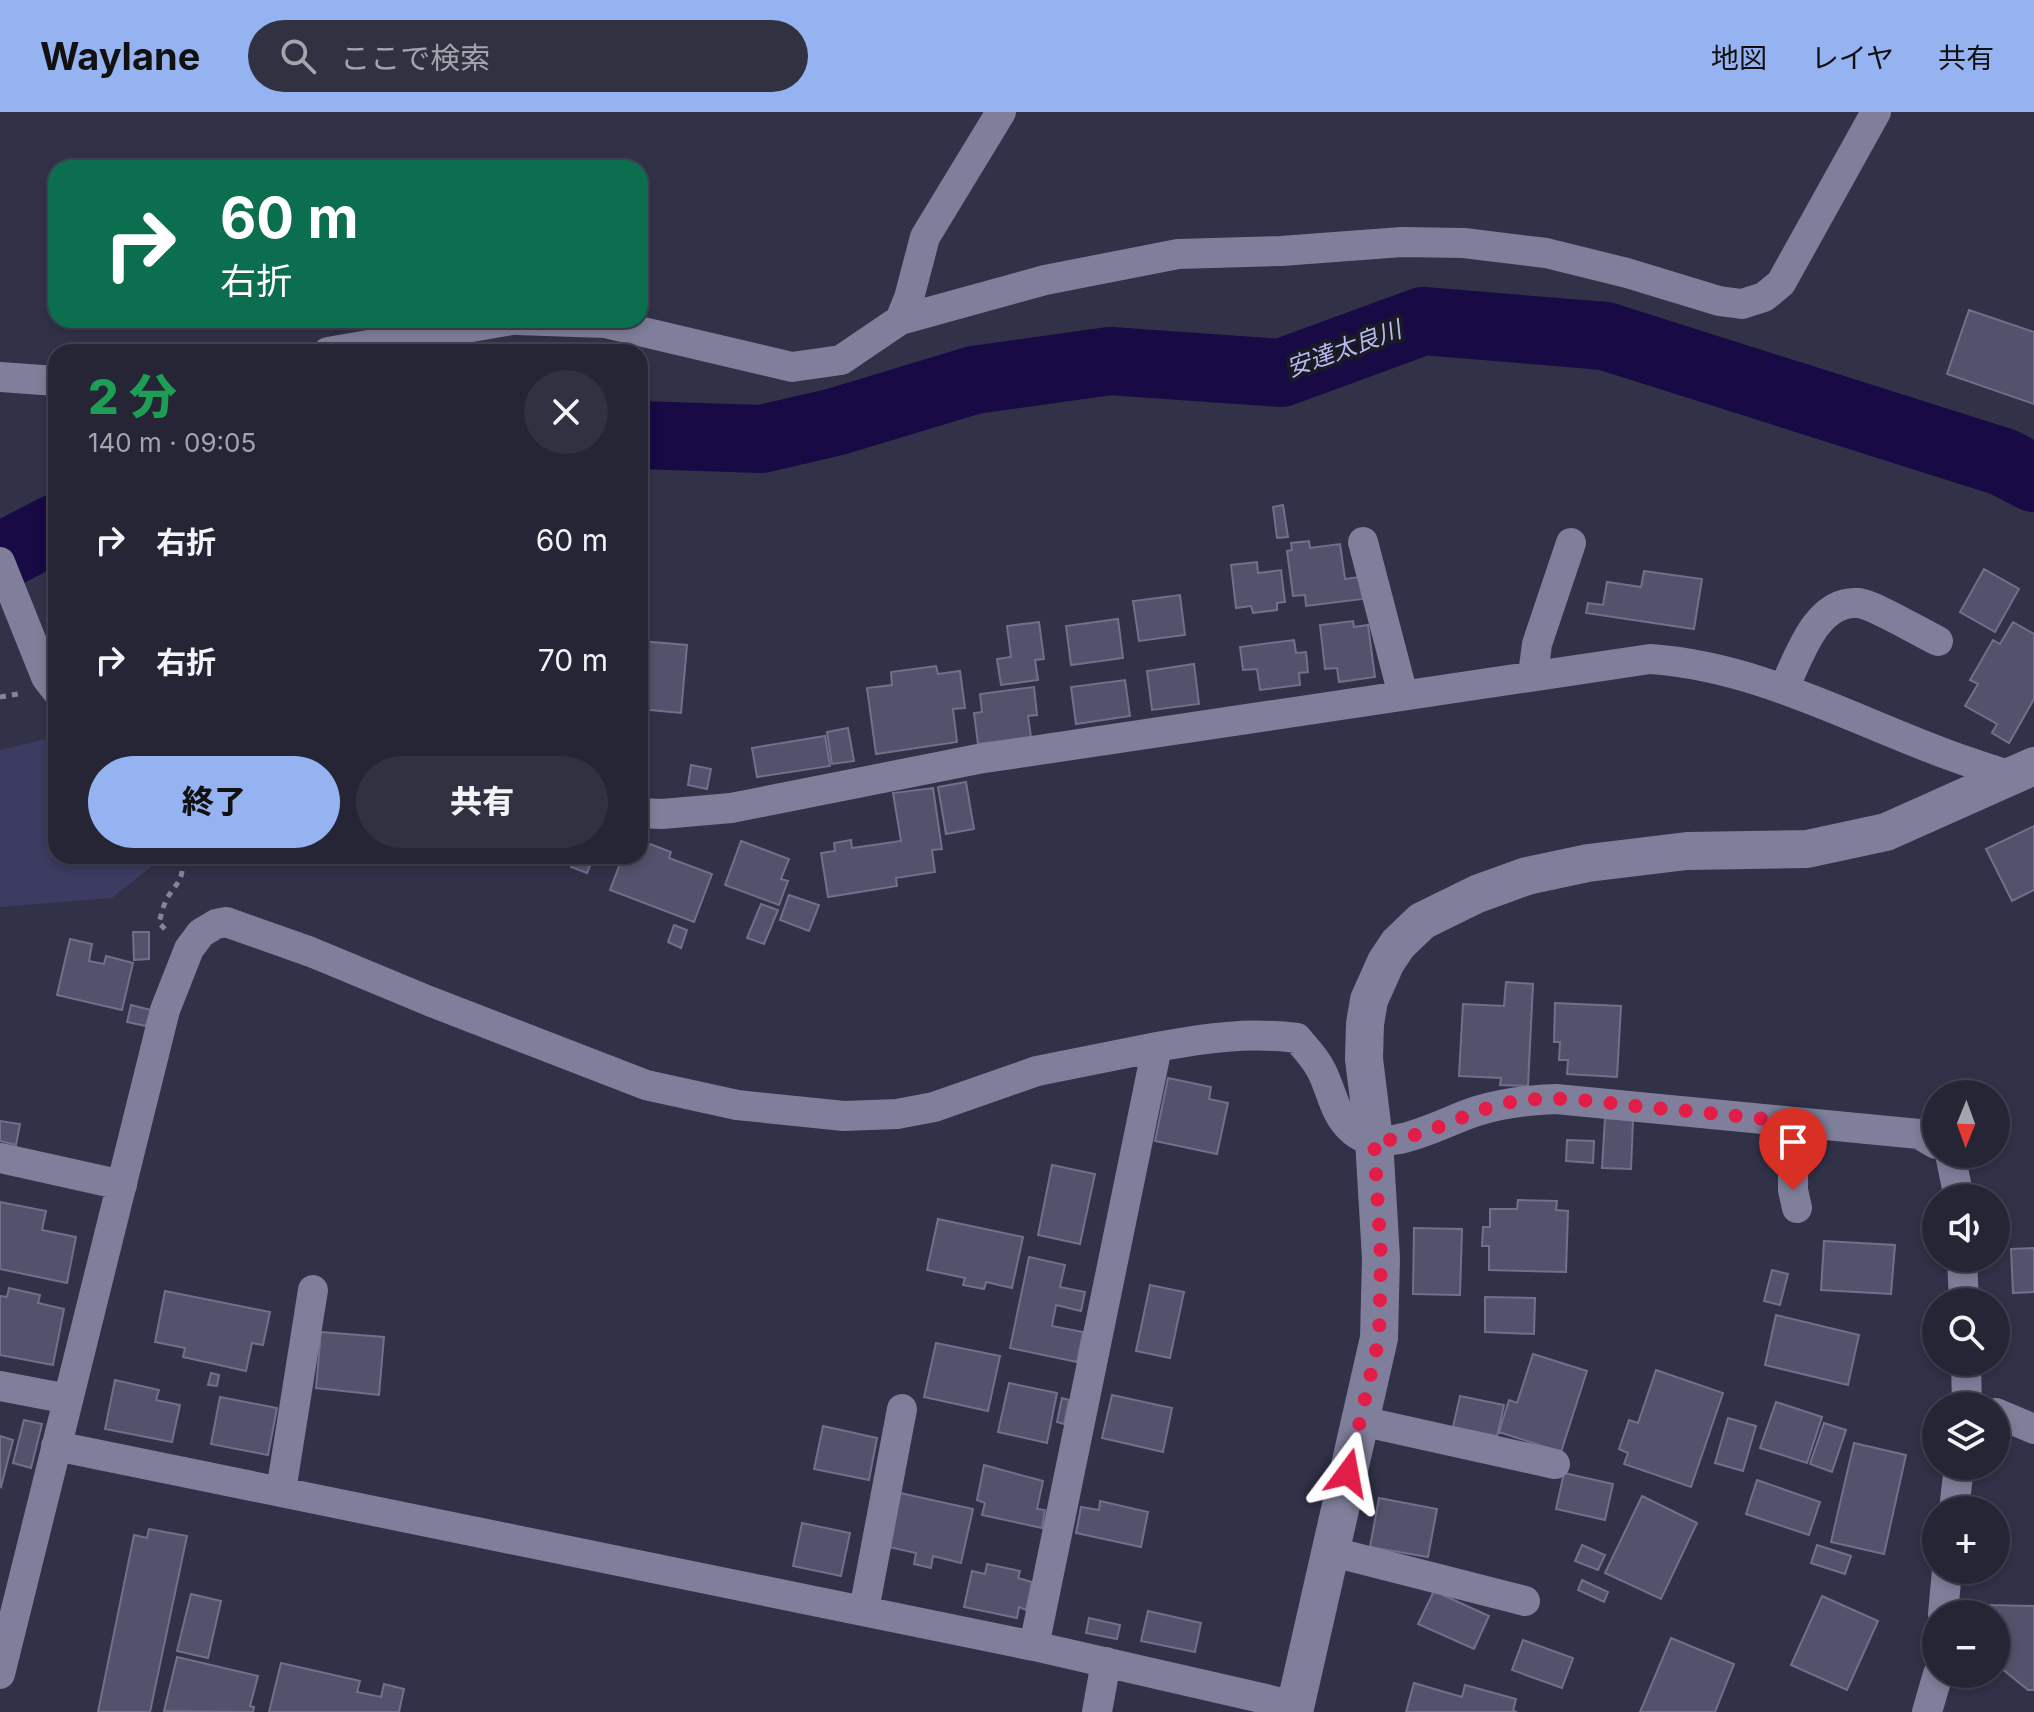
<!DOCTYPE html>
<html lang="ja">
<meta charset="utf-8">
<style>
:root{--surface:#252536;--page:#313142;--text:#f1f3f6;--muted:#a3a5ad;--line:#424251;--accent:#95b2f1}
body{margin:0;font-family:Inter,"Noto Sans JP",sans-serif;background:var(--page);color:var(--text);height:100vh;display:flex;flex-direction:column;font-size:30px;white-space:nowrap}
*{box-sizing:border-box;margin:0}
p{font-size:26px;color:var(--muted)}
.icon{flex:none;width:44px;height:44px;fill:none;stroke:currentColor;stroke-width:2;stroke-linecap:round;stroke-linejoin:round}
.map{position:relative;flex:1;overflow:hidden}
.sheet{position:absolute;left:48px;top:232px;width:600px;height:520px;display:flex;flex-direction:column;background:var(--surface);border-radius:24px;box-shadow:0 4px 12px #0003,0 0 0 2px var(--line)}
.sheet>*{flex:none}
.banner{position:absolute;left:48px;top:48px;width:600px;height:168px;border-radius:24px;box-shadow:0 4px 12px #0003,0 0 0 2px var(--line);background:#0b6e4f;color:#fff;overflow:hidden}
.needle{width:52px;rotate:181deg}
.controls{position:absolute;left:1922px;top:968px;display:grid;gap:16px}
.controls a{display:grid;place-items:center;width:88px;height:88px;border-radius:50%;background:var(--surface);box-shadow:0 4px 12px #0003,0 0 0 2px var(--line);font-size:40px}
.pin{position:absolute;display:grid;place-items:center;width:68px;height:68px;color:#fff;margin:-82px -34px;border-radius:50% 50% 50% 0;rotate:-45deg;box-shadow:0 0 8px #0007}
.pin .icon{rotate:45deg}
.me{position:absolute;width:88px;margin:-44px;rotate:13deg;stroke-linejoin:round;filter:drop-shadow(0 0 6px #0008)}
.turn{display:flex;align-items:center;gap:28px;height:168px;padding:0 40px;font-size:36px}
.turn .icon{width:104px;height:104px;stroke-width:2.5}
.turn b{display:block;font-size:56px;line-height:68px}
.round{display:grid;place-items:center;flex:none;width:84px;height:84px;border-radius:42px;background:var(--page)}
.summary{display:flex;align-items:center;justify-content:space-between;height:136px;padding:0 40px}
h1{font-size:48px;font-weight:800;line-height:60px;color:#1e9e55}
.primary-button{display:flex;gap:16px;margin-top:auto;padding:16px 40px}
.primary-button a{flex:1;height:92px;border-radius:48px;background:var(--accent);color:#111;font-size:32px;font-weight:800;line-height:92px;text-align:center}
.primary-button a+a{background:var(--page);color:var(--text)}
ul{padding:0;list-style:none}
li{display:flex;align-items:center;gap:24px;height:120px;padding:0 40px}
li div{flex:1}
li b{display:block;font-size:30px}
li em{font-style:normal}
header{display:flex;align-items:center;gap:48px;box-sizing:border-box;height:112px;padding:0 40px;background:var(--accent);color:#111}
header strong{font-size:38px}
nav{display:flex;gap:44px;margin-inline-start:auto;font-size:28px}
.search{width:560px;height:72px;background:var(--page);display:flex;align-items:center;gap:20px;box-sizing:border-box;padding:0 28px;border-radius:44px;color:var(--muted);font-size:30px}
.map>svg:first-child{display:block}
</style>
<header>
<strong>Waylane</strong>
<div class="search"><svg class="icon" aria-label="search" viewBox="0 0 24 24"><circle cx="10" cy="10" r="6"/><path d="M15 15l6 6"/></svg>ここで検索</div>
<nav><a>地図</a><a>レイヤ</a><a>共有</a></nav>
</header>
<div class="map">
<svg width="2034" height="1600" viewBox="0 0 2034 1600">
<rect width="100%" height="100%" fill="#313148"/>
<path fill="#3c3b61" d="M45,627L56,645V744H154L159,748L112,786L0,795V638Z"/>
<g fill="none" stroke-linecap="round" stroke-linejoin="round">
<path stroke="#170a45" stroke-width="68" d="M640,323L762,327L835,310L974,268L1110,249L1281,261L1423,209L1605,224L2003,350L2034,366
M0,445L56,416"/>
</g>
<path fill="#52526c" stroke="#70708b" stroke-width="2" d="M1969,198L2034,220V292L1947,262Z
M1283,393L1288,425L1277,426L1273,395Z
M1309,429L1310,436L1340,432L1345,467L1360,465L1363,487L1306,494L1305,483L1293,484L1287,439L1292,438L1291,431Z
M1257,450L1258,461L1281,458L1285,490L1277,491V498L1253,501L1251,494L1236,496L1231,453Z
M1984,457L2019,477L1995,520L1960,500Z
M1644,459L1702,467L1694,517L1586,501L1588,491L1603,493L1607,470L1641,475Z
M1180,483L1185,523L1139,529L1133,489Z
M1118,507L1123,546L1071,553L1066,514Z
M1353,509L1354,515L1368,513L1375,565L1339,570L1337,556L1325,557L1320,513Z
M1039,510L1044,547L1035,548L1038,568L1001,573L997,547L1011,545L1007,514Z
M2013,510L2034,522V587L2009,631L1992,621L1997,612L1965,594L1978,572L1970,568L1993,528L2000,532Z
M1294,528L1296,541L1306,540L1308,560L1299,561L1300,573L1260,578L1257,557L1243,558L1240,535Z
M640,529L687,533L681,601L640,597Z
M1194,552L1199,592L1152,598L1147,559Z
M936,554L938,562L960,559L965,596L953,597L957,630L876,642L867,576L892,573L891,560Z
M1125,568L1130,604L1076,612L1071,575Z
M1034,575L1037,603L1028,604L1031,625L978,632L974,601L982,600L980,582Z
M848,616L854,649L832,652L827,620Z
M825,624L830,654L757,665L752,636Z
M691,653L711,657L707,677L688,673Z
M966,670L974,717L946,722L938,675Z
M933,676L942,737L932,738L935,760L896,766L897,774L828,785L821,741L835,739L834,731L851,728L852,736L901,729L893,681Z
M2034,714V778L2012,789L1986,737Z
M741,729L789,747L781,767L788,769L779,793L725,773Z
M650,732L671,740L669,746L712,762L694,810L610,778L623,744H640V735L647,738Z
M575,744H594L587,761L571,755Z
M789,783L819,793L809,819L780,808Z
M761,792L778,798L764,832L747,826Z
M674,813L687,818L681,836L668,830Z
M133,820H149V847L134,848Z
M70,827L92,832L89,849L104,852L106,844L133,851L122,898L57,883Z
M1506,870L1533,872L1528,974L1500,973L1501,966L1459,964L1463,892L1504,894Z
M1555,891L1621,894L1617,965L1567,962L1568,948H1559L1560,930H1554Z
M131,893L151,898L146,914L127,910Z
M1168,966L1211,975L1209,987L1228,991L1217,1042L1155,1029Z
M1605,1006L1633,1008L1631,1057L1602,1056Z
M0,1009L20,1012L16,1033L0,1029Z
M1567,1028L1594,1029L1593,1051L1566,1049Z
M1052,1053L1095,1062L1080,1132L1038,1123Z
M1518,1088L1557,1089L1556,1098L1568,1099L1566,1160L1489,1158V1134H1482L1483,1115H1490V1097H1517Z
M0,1090L46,1099L42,1118L76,1125L67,1171L0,1157Z
M938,1107L1023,1125L1012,1176L986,1170L984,1177L963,1173L965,1166L927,1158Z
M1414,1116L1462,1117L1460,1183L1413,1182Z
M1824,1129L1895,1133L1891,1182L1821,1178Z
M2034,1136V1180L2013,1181L2011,1137Z
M1029,1145L1065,1153L1060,1175L1085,1180L1081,1199L1056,1193L1052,1214L1083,1220L1077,1250L1010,1236Z
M1772,1158L1788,1162L1780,1193L1764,1189Z
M1150,1173L1184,1180L1170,1246L1136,1239Z
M9,1176L40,1183L38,1191L64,1197L53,1253L0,1243V1184L7,1185Z
M165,1179L270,1200L263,1233L252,1231L246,1259L183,1245L185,1236L155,1230Z
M1485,1185L1535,1186L1534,1222L1485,1220Z
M1776,1203L1859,1223L1848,1273L1765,1253Z
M321,1220L384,1225L379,1283L316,1276Z
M936,1231L1000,1244L988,1299L924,1285Z
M1533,1242L1587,1259L1561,1340L1499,1320L1509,1288L1517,1291Z
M1656,1258L1723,1281L1691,1375L1624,1352L1628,1341L1619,1337L1629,1308L1638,1311Z
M211,1261L219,1263L217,1274L208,1273Z
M115,1268L159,1278L156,1288L180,1293L172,1330L105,1317Z
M1009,1271L1057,1281L1047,1331L998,1320Z
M1112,1283L1172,1296L1163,1340L1102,1326Z
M1460,1284L1504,1293L1497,1324L1453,1315Z
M220,1285L277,1296L268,1343L211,1332Z
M1062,1286L1069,1288L1064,1312L1057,1310Z
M1776,1290L1822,1305L1807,1351L1760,1336Z
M1728,1306L1756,1314L1743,1359L1715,1351Z
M24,1308L42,1312L31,1356L13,1351Z
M1824,1311L1846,1318L1832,1360L1810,1352Z
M823,1314L877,1326L869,1368L814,1357Z
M0,1324L13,1328L1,1375L0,1374Z
M1854,1331L1906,1343L1884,1442L1831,1430Z
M984,1353L1043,1369L1037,1397L1045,1398L1042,1416L982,1403L985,1391L977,1388Z
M1564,1361L1613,1372L1605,1408L1556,1397Z
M1757,1368L1820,1390L1809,1423L1746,1402Z
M900,1381L973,1397L961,1451L933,1444L931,1456L914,1452L916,1441L889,1435Z
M1642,1384L1697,1411L1661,1487L1605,1461Z
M1379,1386L1437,1397L1428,1445L1370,1435Z
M1100,1389L1148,1400L1141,1435L1076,1421L1081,1395L1099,1398Z
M802,1411L850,1421L841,1464L793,1454Z
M149,1417L187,1424L150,1600H98L134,1423L147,1426Z
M1582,1433L1605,1443L1598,1458L1575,1449Z
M1817,1433L1851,1444L1845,1462L1811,1451Z
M987,1452L1020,1459L1018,1466L1032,1470L1026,1498L1019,1495L1017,1506L964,1495L972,1459L985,1462Z
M1582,1468L1608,1480L1604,1490L1578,1478Z
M1434,1479L1489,1504L1474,1537L1418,1512Z
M191,1482L221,1489L208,1546L177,1539Z
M1822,1484L1878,1509L1847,1578L1791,1553Z
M1985,1493L2034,1494V1578H2028L1996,1552V1502H1985Z
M1148,1499L1201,1511L1195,1540L1141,1529Z
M1089,1506L1120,1513L1117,1527L1086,1521Z
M1671,1526L1734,1552L1715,1600H1640Z
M1523,1528L1573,1546L1562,1576L1512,1558Z
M177,1545L258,1564L250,1594L254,1595L253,1600L164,1599Z
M281,1551L360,1569L357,1580L381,1585L384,1572L404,1577L399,1600H269Z
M1414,1571L1462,1585L1465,1573L1516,1587L1513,1599L1517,1600H1406Z"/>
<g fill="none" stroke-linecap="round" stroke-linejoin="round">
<path stroke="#848597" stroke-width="5" stroke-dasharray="6 6" stroke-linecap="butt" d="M0,585L18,582
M165,817L159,811C161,804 162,797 165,791C172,773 189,768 179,744"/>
<path stroke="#7f7f9b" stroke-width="30" d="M517,208L605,211L792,255L841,248L900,208L909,186L925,125L1001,0
M900,208L1045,168L1178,142L1281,139L1402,130L1464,131L1546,141L1627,161L1719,189L1742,192L1764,185L1781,171L1876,0
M328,240L512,208
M0,265L56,269
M1363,430L1403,583
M0,450L46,565L56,578
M1533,563L1537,532L1571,431
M1784,576C1799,545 1816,488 1858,491C1873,492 1921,521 1938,529
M640,701L662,702L731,696L978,647L1650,547C1752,554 1839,601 1933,637C1958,647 1983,655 2008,663
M1793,1010V1078L1797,1096
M1950,1042L1959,1086
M0,1046L122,1073
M1962,1146L1964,1190
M1966,1250L1967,1294
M0,1274L68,1287
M1996,1301L2034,1317
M1361,1309L1555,1352
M56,1334L1034,1534L1296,1594
M281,1379L313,1178
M1954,1398L1959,1354
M1329,1439L1525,1489
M864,1498L902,1297
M1943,1502L1947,1458
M1034,1534L1157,935C1205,926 1249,920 1297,926C1305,936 1314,945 1320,956C1331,975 1333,1000 1350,1016C1382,1049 1443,1009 1477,999C1503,991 1528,988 1556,987L1919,1022L1936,1032
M0,1562L165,898L189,837L201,821L216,812L226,810L311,840L429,889L646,973L737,993L844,1004L897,1002L934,995L1037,959L1157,935
M1097,1600L1106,1550
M1927,1600L1938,1562"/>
<path stroke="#7f7f9b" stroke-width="38" d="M1294,1600L1379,1226L1381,1146L1374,1028L1364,947L1365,912L1369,888L1386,850L1398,832L1422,809L1477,782L1527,764L1588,751L1687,739L1807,737L1886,720L2034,654"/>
</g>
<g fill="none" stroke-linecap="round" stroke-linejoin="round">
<path stroke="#e11d48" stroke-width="14" stroke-dasharray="0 25.2" d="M1348,1361L1379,1226L1381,1146L1374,1028C1427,1031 1472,992 1526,988C1562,984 1599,990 1635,994C1688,999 1740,1004 1793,1010V1078"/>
</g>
<g text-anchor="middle" stroke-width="8" stroke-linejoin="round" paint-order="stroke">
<g font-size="24" font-style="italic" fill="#b8b9f1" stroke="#1a1a25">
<text transform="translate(1344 237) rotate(-20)" y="8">安達太良川</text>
</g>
</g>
</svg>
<div class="controls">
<a><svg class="needle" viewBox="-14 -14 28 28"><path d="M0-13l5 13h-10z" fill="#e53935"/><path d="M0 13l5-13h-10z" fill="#a3a5ad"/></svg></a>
<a><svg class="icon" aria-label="sound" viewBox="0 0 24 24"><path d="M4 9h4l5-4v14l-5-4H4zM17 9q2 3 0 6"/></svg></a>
<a><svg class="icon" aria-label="search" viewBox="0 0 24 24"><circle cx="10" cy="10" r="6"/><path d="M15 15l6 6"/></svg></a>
<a><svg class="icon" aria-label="layers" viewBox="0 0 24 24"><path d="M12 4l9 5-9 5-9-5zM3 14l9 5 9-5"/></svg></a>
<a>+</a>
<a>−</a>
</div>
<div class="pin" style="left:1793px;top:1078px;background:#d93025"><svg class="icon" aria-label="arrive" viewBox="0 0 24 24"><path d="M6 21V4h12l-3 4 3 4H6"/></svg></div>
<svg class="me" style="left:1348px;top:1361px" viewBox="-20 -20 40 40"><path d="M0-17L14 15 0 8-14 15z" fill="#e11d48" stroke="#fff" stroke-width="4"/></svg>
<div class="banner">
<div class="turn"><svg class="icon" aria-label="right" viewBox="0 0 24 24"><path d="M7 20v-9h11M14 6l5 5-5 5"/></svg><div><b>60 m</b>右折</div></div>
</div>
<section class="sheet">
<div class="summary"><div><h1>2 分</h1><p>140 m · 09:05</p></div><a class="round"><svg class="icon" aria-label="close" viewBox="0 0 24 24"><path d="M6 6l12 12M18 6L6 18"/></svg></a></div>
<ul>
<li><svg class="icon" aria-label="right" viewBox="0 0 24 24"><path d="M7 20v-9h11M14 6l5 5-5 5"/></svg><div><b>右折</b></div><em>60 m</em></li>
<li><svg class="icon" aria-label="right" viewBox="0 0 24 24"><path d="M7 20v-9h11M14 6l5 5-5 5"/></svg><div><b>右折</b></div><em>70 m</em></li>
</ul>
<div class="primary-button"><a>終了</a><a>共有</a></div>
</section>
</div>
